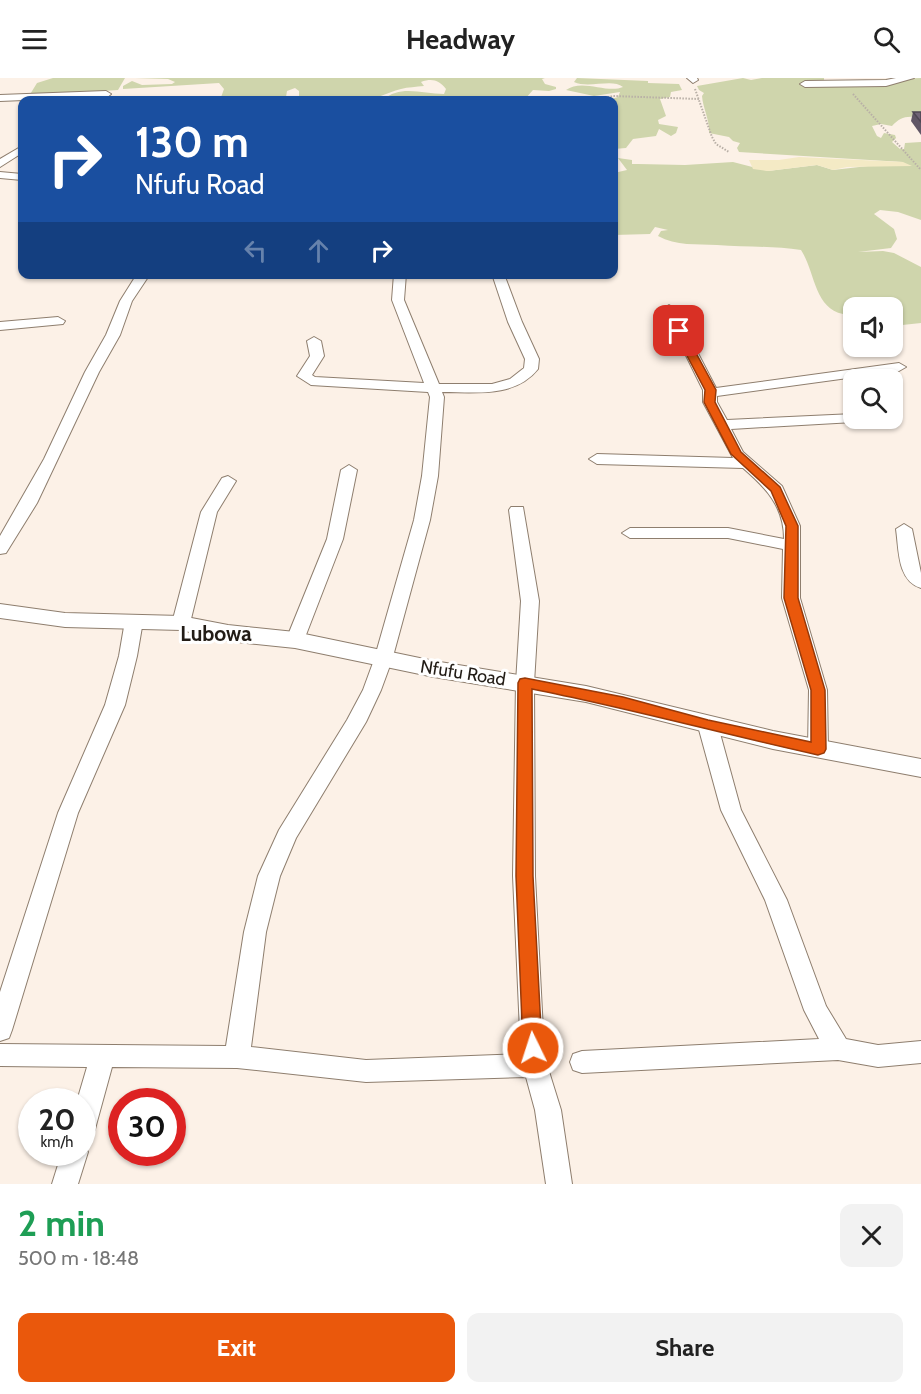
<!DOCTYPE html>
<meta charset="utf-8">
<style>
:root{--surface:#fff;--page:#f2f2f2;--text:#222;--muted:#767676;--accent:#ea580c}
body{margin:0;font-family:Cabin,sans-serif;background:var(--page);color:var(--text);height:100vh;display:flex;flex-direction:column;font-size:22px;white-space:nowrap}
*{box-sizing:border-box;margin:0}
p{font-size:20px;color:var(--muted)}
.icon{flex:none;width:33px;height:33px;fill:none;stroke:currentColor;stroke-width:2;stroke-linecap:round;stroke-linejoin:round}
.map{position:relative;height:1106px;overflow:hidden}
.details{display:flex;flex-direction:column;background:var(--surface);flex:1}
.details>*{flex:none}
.top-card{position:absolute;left:18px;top:18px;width:600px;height:183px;border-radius:12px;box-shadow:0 2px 4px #0004;background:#1a4fa0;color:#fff;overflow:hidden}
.fabs{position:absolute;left:843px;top:219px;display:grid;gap:12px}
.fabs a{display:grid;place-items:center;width:60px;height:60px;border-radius:12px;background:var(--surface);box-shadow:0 2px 4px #0004;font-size:30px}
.speed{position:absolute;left:18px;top:1010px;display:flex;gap:12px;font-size:30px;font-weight:700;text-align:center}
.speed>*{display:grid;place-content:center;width:78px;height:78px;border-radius:50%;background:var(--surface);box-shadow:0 2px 4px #0004;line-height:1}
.speed small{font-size:15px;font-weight:400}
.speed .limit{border:9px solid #d22;background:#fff;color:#111}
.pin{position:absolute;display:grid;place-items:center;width:51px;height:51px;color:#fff;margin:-26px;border-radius:12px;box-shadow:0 3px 9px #0006}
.me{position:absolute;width:66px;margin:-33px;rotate:356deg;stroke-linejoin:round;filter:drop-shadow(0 0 4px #0008)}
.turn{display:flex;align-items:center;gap:21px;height:126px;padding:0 18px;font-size:27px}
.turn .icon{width:78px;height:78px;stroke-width:2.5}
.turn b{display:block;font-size:42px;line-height:51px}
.lanes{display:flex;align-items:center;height:57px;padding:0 18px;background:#0003;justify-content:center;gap:30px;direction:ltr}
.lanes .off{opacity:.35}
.round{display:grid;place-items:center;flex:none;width:63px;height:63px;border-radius:12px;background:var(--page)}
.overview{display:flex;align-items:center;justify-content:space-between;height:102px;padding:0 18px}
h1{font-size:36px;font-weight:700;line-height:45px;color:#1e9e55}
.primary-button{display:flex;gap:12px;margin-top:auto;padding:12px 18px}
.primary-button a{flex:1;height:69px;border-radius:12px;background:var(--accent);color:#fff;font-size:24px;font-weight:700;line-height:69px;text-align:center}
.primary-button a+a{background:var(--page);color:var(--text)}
header{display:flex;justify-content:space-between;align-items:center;height:78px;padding:0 18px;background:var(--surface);font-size:27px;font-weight:700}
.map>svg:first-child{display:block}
</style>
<header><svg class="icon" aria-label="menu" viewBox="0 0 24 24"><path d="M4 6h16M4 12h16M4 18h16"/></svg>Headway<svg class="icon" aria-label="search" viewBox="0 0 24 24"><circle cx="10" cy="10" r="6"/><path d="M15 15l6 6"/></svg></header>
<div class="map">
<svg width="921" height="1106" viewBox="0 0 921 1106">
<rect width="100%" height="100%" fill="#fcf1e7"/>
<path fill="#cfd5ac" d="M53,0H125L118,12L29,18L37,5Z
M135,0H545L542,1L545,6L556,9V11L549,13L533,12L525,21L532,22H383C400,6 423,16 444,16L446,11C439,2 432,0 421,4L424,8C416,9 408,9 401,11C381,16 362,30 341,19L328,22H299V13L295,10L287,13L286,19L290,22H257L259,20L256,18L250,20L248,22H220L224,11L219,5L123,11V8L132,3L142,7L172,6L175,4L168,1Z
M577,0L648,3V5L679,6L682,12L671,14L670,19L660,21L666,38L658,42L659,46L678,49L676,55L671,58L659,51L656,58L633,61L626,70L614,71V22H608L618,19L620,14L594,18L566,12C582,0 607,16 623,9C612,0 589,11 574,4Z
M743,0L751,2L762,0H824V4L921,0V40C907,37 900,39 892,48L881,46L872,48L877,58L881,60L884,55L895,57L896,60L892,64L900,71H904L905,65L921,64V142L898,134L880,132L874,136L894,151L897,161L891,170L858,174L883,173L894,175L921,189V245L893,248L892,230H854L853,249L846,245L843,236C814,230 815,193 801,172C774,168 745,169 717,167C697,166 676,168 658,158L661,153L668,152L655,149L650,156L614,157V95L627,92L618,80L632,82V86H638L685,87L733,84L768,93L817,87L833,92L903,84L739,74L737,70L740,65L733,63L729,59L709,55C710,42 703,31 702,18L704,15L699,12L697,8Z"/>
<path fill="#f4eac5" d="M799,79L903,84L912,88L847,89L833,92L817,87L768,93L753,91L749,82H779Z"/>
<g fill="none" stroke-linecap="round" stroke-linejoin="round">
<g stroke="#8e7e6e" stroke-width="2">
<path id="minor" d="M687,0H697L698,2L693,5Z
M896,0H914L886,8L805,9L800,6L805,3L886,2Z
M106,13L111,16L104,22H93L95,19L0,23V17Z
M22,68V75L0,89V81Z
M0,94L22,96V102L0,100Z
M137,196H150L132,223L120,257L99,294L37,425L6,475L0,476V458L44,381L85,294L106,257L120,223Z
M394,196H406L404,222L439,306H492L510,301L524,290L525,281L508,244L492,196H504L522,244L539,281L538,291C515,320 475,314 442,314L444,319L438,398L430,442L392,582L381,612L366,644L296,760L280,798L266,854L251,969L366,982L521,976L513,798L516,605L521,523L509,432L511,429H523L539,523L534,605L535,798L543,953L547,987L561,1032L572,1106H546L535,1032L526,999L366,1004L237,990L112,989L95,1051L91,1060L82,1063V1023H77L87,989L0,988V966L226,968L244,854L258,798L279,752L347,642L363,612L374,582L414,442L422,398L430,319L428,314L311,307L297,298L310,278L307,263L314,259L321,263L324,278L312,297L315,299L424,305L392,222Z
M669,227L675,231L716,310L899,285L906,289L899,293L717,318V324L727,342L854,336V340H861L854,344L731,351L743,374L782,408L800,448V520L827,612L828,671L825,676L818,678L811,676L808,671L809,612L782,520L783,471L728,460H630L622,455L630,450H728L784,461C784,428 766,410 743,390L597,386L589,381L597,376L733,380L703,324V312L663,231Z
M58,239L65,243L63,246L0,252V244Z
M349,387L357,392L343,461L304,562L301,566H289L286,562L327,461L341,392Z
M228,398L236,403L217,434L190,545L187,549H175L172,545L201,434L222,400Z
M904,446L912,451L921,495V510C897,503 899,471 896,451Z
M134,537L140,539L143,543L137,578L125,627L78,735L12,952L9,960L0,963V914L58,735L105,627L119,578L125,543L128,539Z
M708,641L715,643L718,648L741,732L787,822L826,928L846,961L878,967L921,963V985L878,989L838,982L582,995L573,992L570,984L573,976L582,973L819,961L804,932L765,822L721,732L698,648L701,643Z
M82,1064L88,1074L78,1106H52L62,1074H82Z"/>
</g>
<g stroke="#8e7e6e" stroke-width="2">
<path id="tertiary" d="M0,526L65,535L181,538L228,547L295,554L434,583L586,608L773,653L921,681V699L773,671L586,624L434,599L295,570L228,563L181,552L65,549L0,540Z"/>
</g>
<path stroke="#b8afa6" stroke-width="2" stroke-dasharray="1.5 1.5" stroke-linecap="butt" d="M695,11L712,59L716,66L729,74
M853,16L921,92
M599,22L613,18L699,21"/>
<use href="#minor" fill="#fff" fill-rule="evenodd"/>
<use href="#tertiary" fill="#fff" fill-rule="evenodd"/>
</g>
<path fill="#605665" d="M913,34H921V57L911,43Z"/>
<path fill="#706476" stroke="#4e4653" stroke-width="1.5" d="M913,34H921V44Z"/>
<path fill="#ea580c" stroke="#983908" stroke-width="1.5" d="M675,251L684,253L716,312L715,324L741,374L780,409L798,448V520L825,612L826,671L824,675L818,677C723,656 628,630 532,611L533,798L542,970L539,976L533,978L526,976L523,970L516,798L518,605L520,601L525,600L623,619L708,642L811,664V612L784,520L786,448L771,413L731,376L704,324L705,312L674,253Z"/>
<g text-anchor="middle" stroke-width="6" stroke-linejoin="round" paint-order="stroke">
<g font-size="18" fill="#221c16" stroke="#fff">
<text transform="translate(463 595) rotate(9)" y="6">Nfufu Road</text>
</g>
<g font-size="21" font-weight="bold" fill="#221c16" stroke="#fff">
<text x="216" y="563">Lubowa</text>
</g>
</g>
</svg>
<div class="fabs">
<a><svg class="icon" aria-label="sound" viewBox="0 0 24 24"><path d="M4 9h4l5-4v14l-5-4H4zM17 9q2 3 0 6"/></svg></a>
<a><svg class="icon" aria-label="search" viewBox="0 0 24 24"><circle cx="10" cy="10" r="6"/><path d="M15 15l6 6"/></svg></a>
</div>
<div class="speed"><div>20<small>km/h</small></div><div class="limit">30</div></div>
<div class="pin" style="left:679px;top:253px;background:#d93025"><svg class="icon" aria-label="arrive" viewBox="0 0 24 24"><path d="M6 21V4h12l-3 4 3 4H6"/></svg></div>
<svg class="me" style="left:533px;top:970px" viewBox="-20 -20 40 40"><circle r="17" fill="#ea580c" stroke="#fff" stroke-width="3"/><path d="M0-11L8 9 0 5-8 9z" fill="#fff"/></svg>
<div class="top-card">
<div class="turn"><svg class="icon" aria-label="right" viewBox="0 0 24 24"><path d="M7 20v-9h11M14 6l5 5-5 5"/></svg><div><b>130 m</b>Nfufu Road</div></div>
<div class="lanes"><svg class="icon off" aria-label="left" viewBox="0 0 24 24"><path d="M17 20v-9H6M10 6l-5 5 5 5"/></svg><svg class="icon off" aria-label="ahead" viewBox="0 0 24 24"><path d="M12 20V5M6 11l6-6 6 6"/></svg><svg class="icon" aria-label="right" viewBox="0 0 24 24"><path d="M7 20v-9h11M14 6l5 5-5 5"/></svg></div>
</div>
</div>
<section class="details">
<div class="overview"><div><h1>2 min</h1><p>500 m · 18:48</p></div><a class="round"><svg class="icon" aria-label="close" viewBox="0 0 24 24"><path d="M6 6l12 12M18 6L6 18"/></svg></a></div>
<div class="primary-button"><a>Exit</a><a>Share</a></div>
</section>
